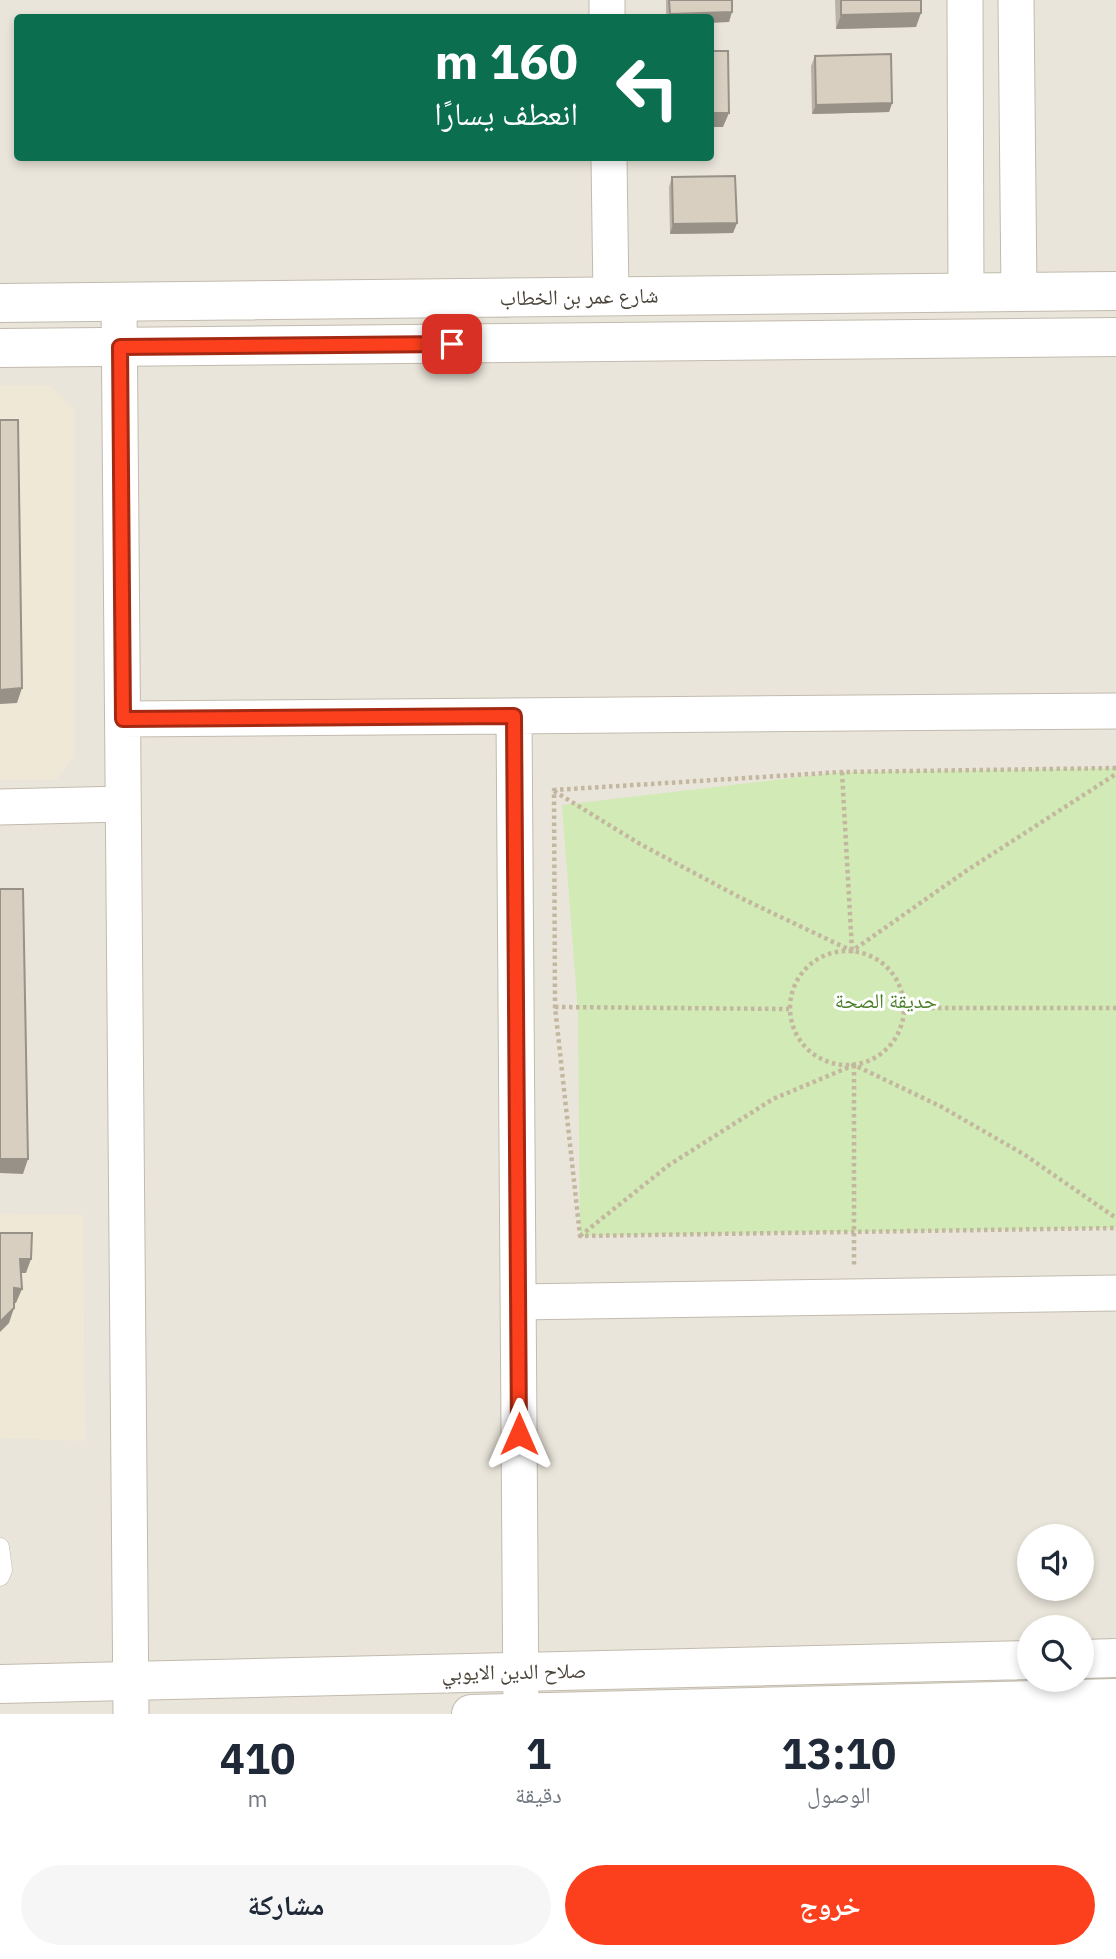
<!DOCTYPE html>
<html lang="ar">
<meta charset="utf-8">
<style>
:root{--surface:#fff;--page:#f6f6f7;--text:#1f2937;--muted:#747a83;--accent:#fc3f1d}
body{margin:0;font-family:"IBM Plex Sans","Noto Naskh Arabic",sans-serif;background:var(--page);color:var(--text);direction:rtl;height:100vh;display:flex;flex-direction:column;font-size:26px;white-space:nowrap}
*{box-sizing:border-box;margin:0}
p{font-size:23px;color:var(--muted)}
.icon{flex:none;width:38px;height:38px;fill:none;stroke:currentColor;stroke-width:2;stroke-linecap:round;stroke-linejoin:round}
.map{position:relative;height:1714px;overflow:hidden;direction:ltr}
.drawer{display:flex;flex-direction:column;background:var(--surface);flex:1}
.drawer>*{flex:none}
.hud{position:absolute;left:14px;top:14px;width:700px;height:147px;border-radius:7px;box-shadow:0 4px 10px #0003;direction:rtl;background:#0b6e4f;color:#fff;overflow:hidden}
.buttons{position:absolute;left:1017px;top:1524px;display:grid;gap:14px}
.buttons a{display:grid;place-items:center;width:77px;height:77px;border-radius:50%;background:var(--surface);box-shadow:0 4px 10px #0003;font-size:35px}
.pin{position:absolute;display:grid;place-items:center;width:60px;height:60px;color:#fff;margin:-30px;border-radius:14px;box-shadow:0 4px 10px #0006}
.me{position:absolute;width:77px;margin:-38px;rotate:0deg;stroke-linejoin:round;filter:drop-shadow(0 0 5px #0008)}
.turn{display:flex;align-items:center;gap:24px;height:147px;padding:0 21px;font-size:32px}
.turn .icon{width:91px;height:91px;stroke-width:2.5}
.turn b{display:block;font-size:49px;line-height:60px}
.eta{display:flex;justify-content:space-evenly;align-items:center;height:119px;text-align:center}
.eta b{font-size:42px;font-weight:800;line-height:49px}
.button{display:flex;gap:14px;margin-top:auto;padding:14px 21px}
.button a{flex:1;height:80px;border-radius:42px;background:var(--accent);color:#fff;font-size:28px;font-weight:800;line-height:80px;text-align:center}
.button a+a{background:var(--page);color:var(--text)}
.map>svg:first-child{display:block}
</style>
<div class="map">
<svg width="1116" height="1714" viewBox="0 0 1116 1714">
<rect width="100%" height="100%" fill="#f6f3ec"/>
<path fill="#eae5da" fill-rule="evenodd" d="M0,0H1116V1714H0ZM18,18H710V158H18ZM1029,1536H1082V1589H1029ZM1029,1628H1082V1680H1029Z"/>
<path fill="#efe8d6" d="M0,385H50L74,409V757L56,780H0Z
M0,1214L83,1215L85,1441L0,1438Z"/>
<path fill="#d2eab5" d="M1116,768V1228L580,1236L578,1012L562,805L842,772Z"/>
<g fill="none" stroke-linecap="round" stroke-linejoin="round">
<g stroke="#c2bbae" stroke-width="19">
<path id="service" d="M0,1547L3,1570L0,1577"/>
</g>
<g stroke="#c2bbae" stroke-width="37">
<path id="minor" d="M607,0V18
M965,0L966,293
M1016,0L1019,293
M609,158L611,297
M119,302L131,1714
M514,716L521,1713
M123,719L1116,711
M0,807L123,804
M518,1302L1116,1293"/>
</g>
<g stroke="#c2bbae" stroke-width="40">
<path id="tertiary" d="M0,303L1116,291
M0,348L1116,337
M1082,1659L1116,1658
M0,1684L1029,1660
M471,1714L1116,1698"/>
</g>
<path stroke="#c4b79f" stroke-width="4.5" stroke-dasharray="3.5 3.5" stroke-linecap="butt" d="M1116,768L842,772L554,790L555,1007L580,1236L1116,1228
M842,772L852,950
M554,791L640,844L741,898L852,951L966,871L1116,774
M790 1008a57 57 0 1 1 114 0a57 57 0 1 1-114 0Z
M555,1007L789,1009
M903,1008H1116
M854,1065V1267
M580,1236L669,1165L773,1099L854,1065L940,1106L1025,1155L1116,1218"/>
<use href="#service" stroke="#fff" stroke-width="18"/>
<use href="#minor" stroke="#fff" stroke-width="35"/>
<use href="#tertiary" stroke="#fff" stroke-width="38"/>
</g>
<path fill="#bab2a6" d="M666,0H732L729,22L710,18H666Z
M835,0H921L916,27L836,29Z
M815,56L892,103L889,112L812,114L811,66Z
M672,177L737,223L733,233L670,234L669,187Z"/>
<path fill="#979187" d="M732,12L729,22L710,23V18H668L670,14Z
M921,13L916,27L836,29L841,15Z
M892,103L889,112L812,114L816,105Z
M710,113H729L723,127H710Z
M737,223L733,233L670,234L673,224Z
M22,688L17,703L0,704V690Z
M0,1159H28L23,1174L0,1173Z
M20,1259H31L26,1273H15Z
M14,1288L22,1289L16,1303L8,1302Z
M14,1308L9,1323L0,1332V1322Z"/>
<path fill="#d8cfc1" stroke="#979187" stroke-width="2" d="M669,0H732V12L670,14Z
M841,0H921V13L841,15Z
M710,51H728L729,113H710Z
M891,54L892,103L816,105L815,56Z
M735,176L737,223L673,224L672,177Z
M0,420H18L22,688L0,690Z
M0,889H23L28,1159H0Z
M0,1233H32L31,1259H20L22,1289L14,1288V1308L0,1322Z"/>
<g fill="none" stroke-linecap="round" stroke-linejoin="round">
<g stroke="#a42913" stroke-width="18">
<path id="route" d="M452,344L120,347L123,719L514,716L519,1434"/>
</g>
<use href="#route" stroke="#fc3f1d" stroke-width="12"/>
</g>
<g text-anchor="middle" stroke-width="6" stroke-linejoin="round" paint-order="stroke">
<g font-size="21" fill="#4b4439" stroke="#fff">
<text transform="translate(579 297) rotate(-1)" y="7">شارع عمر بن الخطاب</text>
<text transform="translate(514 1672) rotate(-1)" y="7">صلاح الدين الايوبي</text>
</g>
<g font-size="21" fill="#4a7f2a" stroke="#fff">
<text x="886" y="1008">حديقة الصحة</text>
</g>
</g>
</svg>
<div class="buttons">
<a><svg class="icon" aria-label="sound" viewBox="0 0 24 24"><path d="M4 9h4l5-4v14l-5-4H4zM17 9q2 3 0 6"/></svg></a>
<a><svg class="icon" aria-label="search" viewBox="0 0 24 24"><circle cx="10" cy="10" r="6"/><path d="M15 15l6 6"/></svg></a>
</div>
<div class="pin" style="left:452px;top:344px;background:#d93025"><svg class="icon" aria-label="arrive" viewBox="0 0 24 24"><path d="M6 21V4h12l-3 4 3 4H6"/></svg></div>
<svg class="me" style="left:519px;top:1434px" viewBox="-20 -20 40 40"><path d="M0-17L14 15 0 8-14 15z" fill="#fc3f1d" stroke="#fff" stroke-width="4"/></svg>
<div class="hud">
<div class="turn"><svg class="icon" aria-label="left" viewBox="0 0 24 24"><path d="M17 20v-9H6M10 6l-5 5 5 5"/></svg><div><b>160 m</b>انعطف يسارًا</div></div>
</div>
</div>
<section class="drawer">
<div class="eta">
<div><b>13:10</b><p>الوصول</p></div>
<div><b>1</b><p>دقيقة</p></div>
<div><b>410</b><p>m</p></div>
</div>
<div class="button"><a>خروج</a><a>مشاركة</a></div>
</section>
